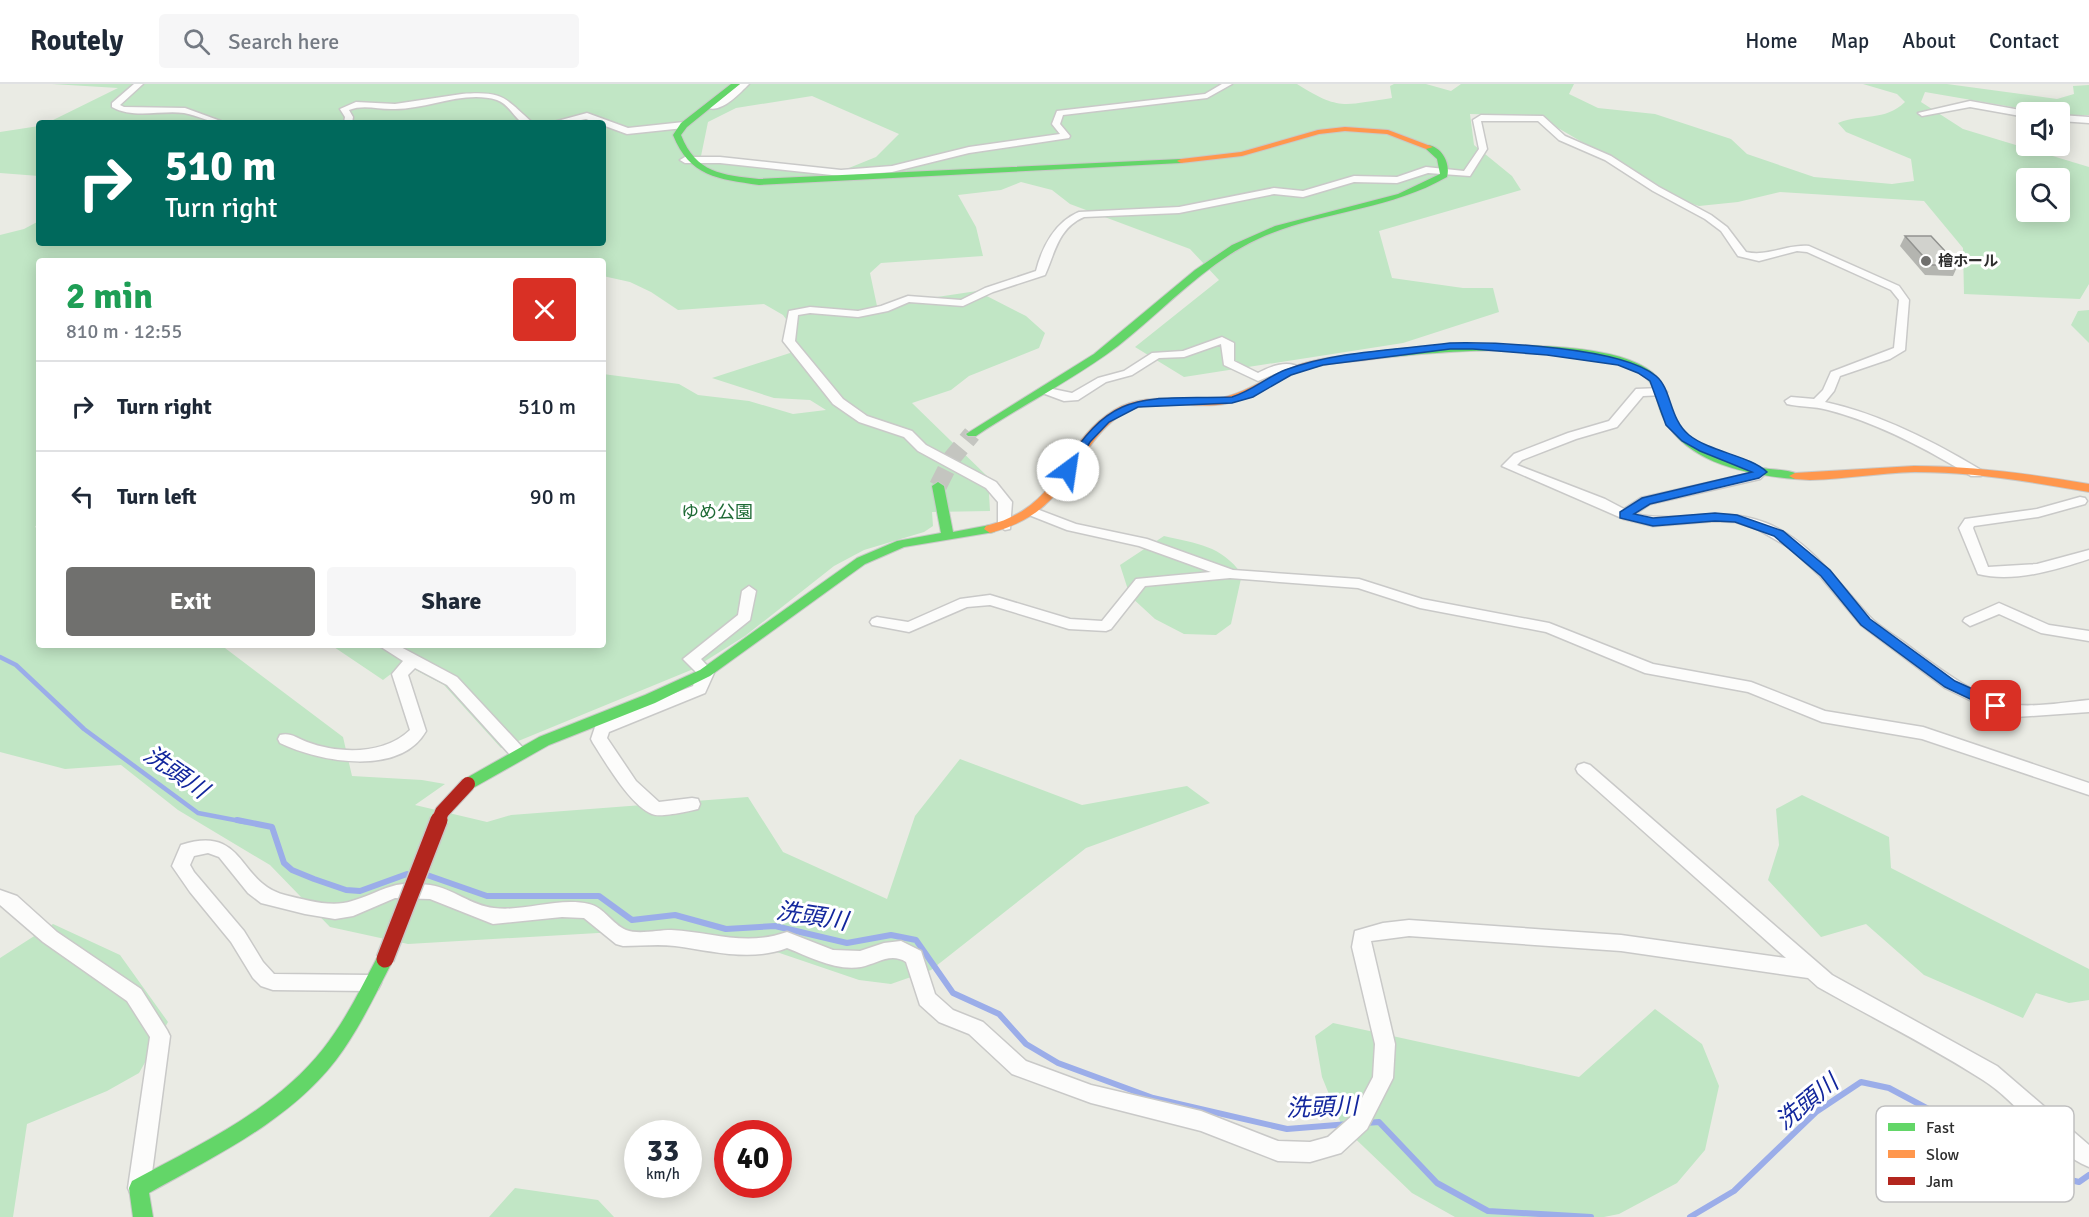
<!DOCTYPE html>
<meta charset="utf-8">
<style>
:root{--surface:#fff;--page:#f6f6f7;--text:#1f2937;--muted:#747a83;--line:#e0e1e3;--accent:#70706e}
body{margin:0;font-family:Signika,"Noto Sans JP",sans-serif;background:var(--page);color:var(--text);height:100vh;display:flex;flex-direction:column;font-size:22px;white-space:nowrap}
*{box-sizing:border-box;margin:0}
p{font-size:20px;color:var(--muted)}
.icon{flex:none;width:33px;height:33px;fill:none;stroke:currentColor;stroke-width:2;stroke-linecap:round;stroke-linejoin:round}
.map{position:relative;flex:1;overflow:hidden}
.details{position:absolute;left:36px;top:174px;width:570px;height:390px;display:flex;flex-direction:column;background:var(--surface);border-radius:6px;box-shadow:0 3px 15px #0003}
.details>*{flex:none}
.top-card{position:absolute;left:36px;top:36px;width:570px;height:126px;border-radius:6px;box-shadow:0 3px 15px #0003;background:#00695c;color:#fff;overflow:hidden}
.fabs{position:absolute;left:2016px;top:18px;display:grid;gap:12px}
.fabs a{display:grid;place-items:center;width:54px;height:54px;border-radius:6px;background:var(--surface);box-shadow:0 3px 15px #0003;font-size:30px}
.speed{position:absolute;left:624px;top:1036px;display:flex;gap:12px;font-size:30px;font-weight:700;text-align:center}
.speed>*{display:grid;place-content:center;width:78px;height:78px;border-radius:50%;background:var(--surface);box-shadow:0 3px 15px #0003;line-height:1}
.speed small{font-size:15px;font-weight:400}
.speed .limit{border:9px solid #d22;background:#fff;color:#111}
.pin{position:absolute;display:grid;place-items:center;width:51px;height:51px;color:#fff;margin:-26px;border-radius:12px;box-shadow:0 3px 9px #0006}
.me{position:absolute;width:66px;margin:-33px;rotate:31deg;stroke-linejoin:round;filter:drop-shadow(0 0 4px #0008)}
.turn{display:flex;align-items:center;gap:21px;height:126px;padding:0 30px;font-size:27px}
.turn .icon{width:78px;height:78px;stroke-width:2.5}
.turn b{display:block;font-size:42px;line-height:51px}
.round{display:grid;place-items:center;flex:none;width:63px;height:63px;border-radius:6px;background:var(--page)}
.headline{display:flex;align-items:center;justify-content:space-between;height:102px;padding:0 30px}
h1{font-size:36px;font-weight:800;line-height:45px;color:#1e9e55}
.button{display:flex;gap:12px;margin-top:auto;padding:12px 30px}
.button a{flex:1;height:69px;border-radius:6px;background:var(--accent);color:#fff;font-size:24px;font-weight:800;line-height:69px;text-align:center}
.button a+a{background:var(--page);color:var(--text)}
ul{padding:0;list-style:none}
li{display:flex;align-items:center;gap:18px;height:90px;padding:0 30px;border-top:2px solid var(--line)}
li div{flex:1}
li b{display:block;font-size:22px}
li em{font-style:normal}
header{display:flex;align-items:center;gap:36px;box-sizing:border-box;height:84px;padding:0 30px;background:var(--surface);border-bottom:2px solid var(--line)}
header strong{font-size:28px}
nav{display:flex;gap:33px;margin-inline-start:auto;font-size:21px}
.search{width:420px;height:54px;background:var(--page);display:flex;align-items:center;gap:15px;box-sizing:border-box;padding:0 21px;border-radius:6px;color:var(--muted);font-size:22px}
.map>svg:first-child{display:block}
</style>
<header>
<strong>Routely</strong>
<div class="search"><svg class="icon" aria-label="search" viewBox="0 0 24 24"><circle cx="10" cy="10" r="6"/><path d="M15 15l6 6"/></svg>Search here</div>
<nav><a>Home</a><a>Map</a><a>About</a><a>Contact</a></nav>
</header>
<div class="map">
<svg width="2089" height="1133" viewBox="0 0 2089 1133">
<rect width="100%" height="100%" fill="#eaebe4"/>
<path fill="#c1e6c5" fill-rule="evenodd" d="M52,0H1297C1340,27 1343,21 1392,14L1390,2L1394,0H1426L1451,7L1461,0H1574L1569,10L1598,24L1655,30L1731,55L1747,70L1814,93L1892,100L1914,97L1911,75L1846,48L1838,39C1863,29 1884,38 1905,18L1897,10L1863,0H1947L2057,15L2074,10L2073,2L2089,1V31H2060V28H2041L1925,8L1921,18L1963,45L2089,83V200L2080,215L1964,210L1963,164L1924,117L1780,108L1738,118L1699,122L1683,117L1558,44L1544,32L1470,30L1474,61L1512,92L1521,106L1379,147L1392,194L1463,204H1493L1499,228L1403,259L1184,293L1135,263L1219,196L1190,165L1070,120L1052,106L1021,98L1001,106L958,111L976,143L983,172L881,179L870,189L877,222L977,207L1026,232L1045,249L1039,264L969,292L951,306L912,319L988,393L990,427L932,428L933,442L924,448L864,466L834,482L745,552L691,586L501,664L444,601L404,580L383,596L331,561H603V290L679,300L698,311L749,317L793,330L826,326L810,316L774,314L712,294L790,269L797,250L783,231L764,220L678,226L651,208L630,198L603,192V177H39V438L35,443L39,445V561H221L343,653L352,692L422,696L445,700L415,721L487,738L511,731L748,713L783,768L887,815L915,732L960,675L1082,721L1187,702L1210,719L1086,764L931,886L891,900L859,896L744,857L677,849H598L408,860L330,843L270,781L178,726L121,681L65,685L0,668V151L24,145L39,137V159H603V39H47L118,4ZM812,12L899,50L876,73L844,86L701,72L708,38L736,24ZM2026,94H2060V128H2026Z
M39,42V92L0,89V48Z
M2089,226V259L2071,241L2078,227Z
M1164,452C1198,460 1220,461 1242,490L1231,540L1216,551L1184,550L1155,535L1130,512L1120,481Z
M1802,711L1889,753L1891,784L2089,885V916L2069,919L2036,909L2023,934L1924,891L1866,840L1821,853L1768,796L1779,761L1776,725Z
M53,840L120,871L168,938L139,989L107,1007L27,1040L13,1133H0V874Z
M1655,925L1702,960L1719,1002L1705,1066L1677,1099L1619,1130L1604,1133H1455L1412,1109L1342,1042L1322,993L1315,952L1333,939L1579,993Z
M515,1104L598,1116L614,1133H489Z"/>
<g fill="none" stroke-linecap="round" stroke-linejoin="round">
<path stroke="#9bade9" stroke-width="4.5" d="M0,573L16,581L84,645L198,729L245,738"/>
<path stroke="#9bade9" stroke-width="6" d="M237,736L272,743L284,779L292,786L314,795L346,806L360,807L407,790
M427,791L487,812H599L632,836L675,831L726,845L775,842L847,859L891,851L916,856L953,909L999,930L1026,960L1058,979L1153,1014L1287,1045L1349,1040
M1366,1039L1379,1038L1437,1099L1488,1127L1591,1133
M1690,1133L1734,1107L1816,1028L1861,998L1889,1004L2054,1092L2079,1098L2089,1091"/>
<path stroke="#c4c5c0" stroke-width="18" stroke-dasharray="18 9" stroke-linecap="butt" d="M938,402L952,374L972,350"/>
<g stroke="#c9c9c8" stroke-width="3">
<path id="street" d="M134,0H143L120,21L124,23L185,24L226,39C211,39 199,32 184,29C161,26 133,35 112,23V19Z
M740,0H749C738,11 719,32 704,22L716,19Z
M1222,0H1232L1207,14L1063,31L1060,40L1070,52L1069,54L969,69L892,88L841,92L720,79H685L680,76L685,73H720L841,86L892,82L969,63L1060,50L1052,40L1057,27L1205,10Z
M462,10C505,7 504,14 533,39L521,38C513,31 508,20 497,16C464,6 429,25 395,25C380,26 364,20 349,26L353,33L352,39H344L345,33L340,25L356,18L395,20Z
M1970,17L2026,27L2029,28H2026V33L1970,23L1922,32L1918,29Z
M587,29L628,44L684,38L688,41L684,44L627,50L586,35L566,39H550Z
M1481,31L1543,32L1565,52L1611,72L1659,103L1711,131L1727,143L1746,168C1768,173 1787,160 1809,162L1899,202L1909,216L1905,266L1890,275L1840,292L1834,307L1825,318C1880,330 1933,357 1981,386L1982,389L1981,392H1971C1927,365 1878,339 1828,326C1814,322 1800,323 1787,320L1785,317L1791,313L1814,315L1823,306L1831,288L1894,264L1899,216L1891,206L1807,168L1797,167L1759,177L1738,172L1721,147L1705,135L1653,107L1605,76L1559,56L1538,37H1481L1487,65L1470,92L1428,89L1397,99L1354,98L1303,113L1274,110L1179,129L1084,133C1058,144 1055,169 1045,191L993,208L963,222L909,218L888,227L858,233L810,229L798,231L795,257L843,315L867,332L912,347L926,361L996,398L1012,418L1010,445L1005,446L998,442V418L986,404L918,367L904,353L859,338L833,320L783,257L789,227L810,223L858,227L881,222L908,212L961,216L985,204L1036,187C1042,163 1055,138 1079,128L1179,123L1274,104L1303,107L1354,92L1397,93L1426,83L1464,87L1479,65L1473,36Z
M2060,31L2089,33V39L2060,37Z
M1222,253L1234,259V277L1258,289C1271,282 1289,275 1302,285L1296,288H1279L1258,297L1224,281L1221,260L1184,273L1159,274L1132,291L1106,298L1078,316L1064,317L1037,307L1043,303L1072,309L1098,294L1124,287L1152,269L1183,267Z
M1661,304L1667,308L1665,311L1643,312L1617,343L1576,355L1522,376L1517,381L1605,415L1624,425L1641,414L1751,389L1756,385H1766L1767,388L1760,395L1650,420L1635,430C1680,440 1720,420 1766,439C1811,457 1837,498 1869,532C1878,542 1891,549 1902,557C1931,578 1980,618 2016,621C2040,623 2066,618 2089,616V628L2016,633L1990,626L1945,604L1861,541L1820,492L1790,464L1757,445L1736,438L1715,437L1653,442L1624,435L1502,382L1514,370L1568,349L1609,337L1636,305Z
M2080,413L2085,414L2087,417L2085,420L2038,433L1974,442L1973,444L1988,483L2037,480L2089,466V475C2056,486 2013,499 1978,490L1959,444L1965,435L2037,425Z
M1034,424L1076,440L1147,455L1233,486L1359,495L1422,515L1549,539L1653,580L1751,598L1825,627L1923,643L2089,699V711L1922,655L1822,638L1748,608L1645,589L1546,548L1420,524L1358,504L1230,494L1145,502L1111,545L1106,547L1069,545L990,521L967,523L909,548L872,541L870,538L872,535L877,533L908,538L960,515L990,511L1070,535L1102,537L1136,495L1211,488L1139,462L1067,446L1029,431L1027,428L1029,425Z
M749,502L756,507L750,536L701,575L714,589L705,609L609,648L607,654L636,697L659,718L692,714L698,715L700,720L698,725C689,727 660,734 652,730C630,721 606,679 593,659L591,655L596,640L693,602L697,589L683,575L738,531L742,507Z
M1999,519L2049,541L2089,547V557L2041,549L1999,530L1970,542L1963,537L1965,534Z
M378,561H397L457,593L524,665L526,669L524,673H512L447,601L415,584L408,591L426,647C400,693 319,678 280,659L278,655L280,651C290,648 297,654 307,658C339,670 384,671 410,646L392,590L403,577Z
M1584,679L1590,681L1832,891L1997,982L2089,1061V1083C2047,1066 2021,1020 1983,996C1930,962 1873,934 1818,903L1808,894L1621,867L1409,852L1371,857L1395,960L1393,994L1367,1045L1341,1069L1310,1078L1278,1077L1201,1047L1091,1019L1012,990L969,950L939,938L920,921L906,878C890,868 877,880 861,883C835,887 810,873 787,864C750,878 713,867 675,862C658,860 640,862 623,862L616,860L584,834L562,833L493,840L430,815L395,814L353,832L335,835L305,830L261,819L248,809L219,773L208,769L194,772L190,781L194,788L244,847L263,878L274,890L371,891L378,893L381,899L378,905L371,907L273,906L261,902L253,894L231,858L190,808L172,782L181,761C246,740 237,799 285,811C306,816 332,824 352,817C384,807 393,795 430,801C452,804 472,822 494,824C524,828 558,813 589,820C604,823 612,840 626,846C638,851 658,846 671,846C713,848 745,863 787,848L833,866L860,867L884,859L901,857L921,867L935,910L953,926L983,938L1026,977L1091,1001L1201,1027L1278,1057L1310,1058L1328,1053L1353,1031L1373,993L1375,960L1352,863L1355,847L1383,839L1409,836L1621,851L1786,874L1578,689L1576,685L1578,681Z
M0,806L17,812L57,848L141,905L167,946L170,952L150,1104L147,1111L139,1115L131,1111L128,1104L150,953L127,917L43,858L0,821Z"/>
</g>
<g stroke="#c9c9c8" stroke-width="2">
<path id="fast" d="M731,0H740L687,43L681,51C696,89 722,91 759,95L1181,75L1185,77L1181,79L759,101C718,95 690,93 673,51L681,39Z
M1426,61C1441,61 1451,79 1447,93C1388,127 1319,127 1258,155C1204,180 1164,226 1118,262C1073,296 1022,321 976,352H968L966,350L1094,270L1195,186L1232,161L1275,142L1398,110L1440,90L1437,75L1426,65Z
M1480,261C1522,261 1629,259 1658,294C1666,303 1667,316 1671,327C1677,345 1694,357 1709,366C1725,375 1743,380 1761,384C1773,386 1792,385 1801,392L1795,395C1749,391 1688,380 1664,335C1656,322 1658,304 1646,294C1596,254 1444,267 1382,274L1377,271C1389,262 1461,262 1480,261Z
M938,398L944,402L953,448L990,441L996,445L994,448L904,463L865,480L710,592L655,619L549,661L473,704H463L461,700L463,696L539,653L645,611L700,586L857,474L897,457L941,449L932,402Z
M385,868L391,870L393,875L391,880C374,913 358,947 336,976C289,1037 215,1072 149,1109L153,1133H133L129,1104L132,1097C199,1061 275,1026 323,965C346,936 362,902 379,870Z"/>
</g>
<g stroke="#c9c9c8" stroke-width="2">
<path id="slow" d="M1345,43L1388,46L1433,63L1426,65L1387,50L1345,47L1319,50L1242,72L1181,79L1177,77L1181,75L1241,68L1318,46Z
M1382,268L1387,271L1386,273C1357,279 1328,277 1300,287C1274,297 1253,314 1225,320C1191,326 1153,311 1122,330C1105,341 1093,357 1082,374C1056,414 1038,436 990,449L984,445L986,442C1067,421 1057,361 1114,326C1144,308 1180,317 1212,315C1242,313 1265,293 1292,283C1321,272 1352,271 1382,268Z
M1914,382C1973,382 2031,390 2089,400V408C2032,398 1974,388 1915,388C1880,389 1845,395 1810,396L1795,395L1789,392L1795,389Z"/>
</g>
<use href="#street" fill="#fcfcfb" fill-rule="evenodd"/>
<use href="#fast" fill="#63d668" fill-rule="evenodd"/>
<use href="#slow" fill="#ff974d" fill-rule="evenodd"/>
<g stroke="#c9c9c8" stroke-width="16" stroke-linecap="butt">
<path id="jam-bridge-far1" d="M438,738L442,728L468,700"/>
</g>
<g stroke="#c9c9c8" stroke-width="20" stroke-linecap="butt">
<path id="jam-bridge" d="M385,875L439,736"/>
</g>
<use href="#jam-bridge-far1" stroke="#b3261e" stroke-width="14"/>
<use href="#jam-bridge" stroke="#b3261e" stroke-width="17"/>
</g>
<path fill="#b4b5b0" d="M1905,152L1958,181L1953,192L1925,191L1900,162Z"/>
<path fill="#d1d2cd" stroke="#929390" stroke-width="1.5" d="M1905,152H1931L1958,181H1931Z"/>
<path fill="#1a73e8" stroke="#114b97" stroke-width="1.5" d="M1450,259C1497,258 1621,263 1656,292C1672,305 1669,335 1689,351C1710,368 1751,372 1767,388L1759,394L1650,420L1634,430L1653,434L1715,429L1737,431L1783,447L1830,486L1870,535L1955,597L2001,618V625H1991L1945,603L1861,541L1821,492L1774,452L1735,438L1715,437L1653,442L1620,434V428L1642,414L1752,388L1700,367L1682,357L1666,341L1650,297L1638,289L1618,281L1547,271L1473,265H1450L1323,281L1291,291L1253,313L1232,319L1138,323L1109,338L1090,358L1072,388L1062,386C1113,302 1144,316 1232,313C1252,307 1267,293 1285,286C1337,267 1396,266 1450,259Z"/>
<circle fill="#70706e" stroke="#fff" stroke-width="2" cx="1926" cy="177" r="6"/>
<g text-anchor="middle" stroke-width="6" stroke-linejoin="round" paint-order="stroke">
<g font-size="15" font-weight="bold" fill="#2e2e2e" stroke="#fff" text-anchor="start">
<text x="1938" y="182">檜ホール</text>
</g>
<g font-size="18" fill="#1e6a35" stroke="#fff">
<text x="717" y="434">ゆめ公園</text>
</g>
<g font-size="24" font-style="italic" fill="#13279d" stroke="#fff">
<text transform="translate(176 688) rotate(35)" y="8">洗頭川</text>
<text transform="translate(812 832) rotate(9)" y="8">洗頭川</text>
<text transform="translate(1807 1018) rotate(-39)" y="8">洗頭川</text>
<text transform="translate(1322 1023) rotate(-2)" y="8">洗頭川</text>
</g>
</g>
<rect x="1876" y="1022" width="198" height="96" rx="9" fill="#fff" stroke="#c0c0c0" stroke-width="1.5"/>
<rect x="1888" y="1039" width="27" height="8" fill="#63d668"/>
<rect x="1888" y="1066" width="27" height="8" fill="#ff974d"/>
<rect x="1888" y="1093" width="27" height="8" fill="#b3261e"/>
<g font-size="16" fill="#2e2e2e">
<text x="1926" y="1049">Fast</text>
<text x="1926" y="1076">Slow</text>
<text x="1926" y="1103">Jam</text>
</g>
</svg>
<div class="fabs">
<a><svg class="icon" aria-label="sound" viewBox="0 0 24 24"><path d="M4 9h4l5-4v14l-5-4H4zM17 9q2 3 0 6"/></svg></a>
<a><svg class="icon" aria-label="search" viewBox="0 0 24 24"><circle cx="10" cy="10" r="6"/><path d="M15 15l6 6"/></svg></a>
</div>
<div class="speed"><div>33<small>km/h</small></div><div class="limit">40</div></div>
<div class="pin" style="left:1996px;top:622px;background:#d93025"><svg class="icon" aria-label="arrive" viewBox="0 0 24 24"><path d="M6 21V4h12l-3 4 3 4H6"/></svg></div>
<svg class="me" style="left:1068px;top:386px" viewBox="-20 -20 40 40"><circle r="19" fill="#fff"/><path d="M0-13L10 11 0 6-10 11z" fill="#1a73e8"/></svg>
<div class="top-card">
<div class="turn"><svg class="icon" aria-label="right" viewBox="0 0 24 24"><path d="M7 20v-9h11M14 6l5 5-5 5"/></svg><div><b>510 m</b>Turn right</div></div>
</div>
<section class="details">
<div class="headline"><div><h1>2 min</h1><p>810 m · 12:55</p></div><a class="round" style="background:#d93025;color:#fff"><svg class="icon" aria-label="close" viewBox="0 0 24 24"><path d="M6 6l12 12M18 6L6 18"/></svg></a></div>
<ul>
<li><svg class="icon" aria-label="right" viewBox="0 0 24 24"><path d="M7 20v-9h11M14 6l5 5-5 5"/></svg><div><b>Turn right</b></div><em>510 m</em></li>
<li><svg class="icon" aria-label="left" viewBox="0 0 24 24"><path d="M17 20v-9H6M10 6l-5 5 5 5"/></svg><div><b>Turn left</b></div><em>90 m</em></li>
</ul>
<div class="button"><a>Exit</a><a>Share</a></div>
</section>
</div>
